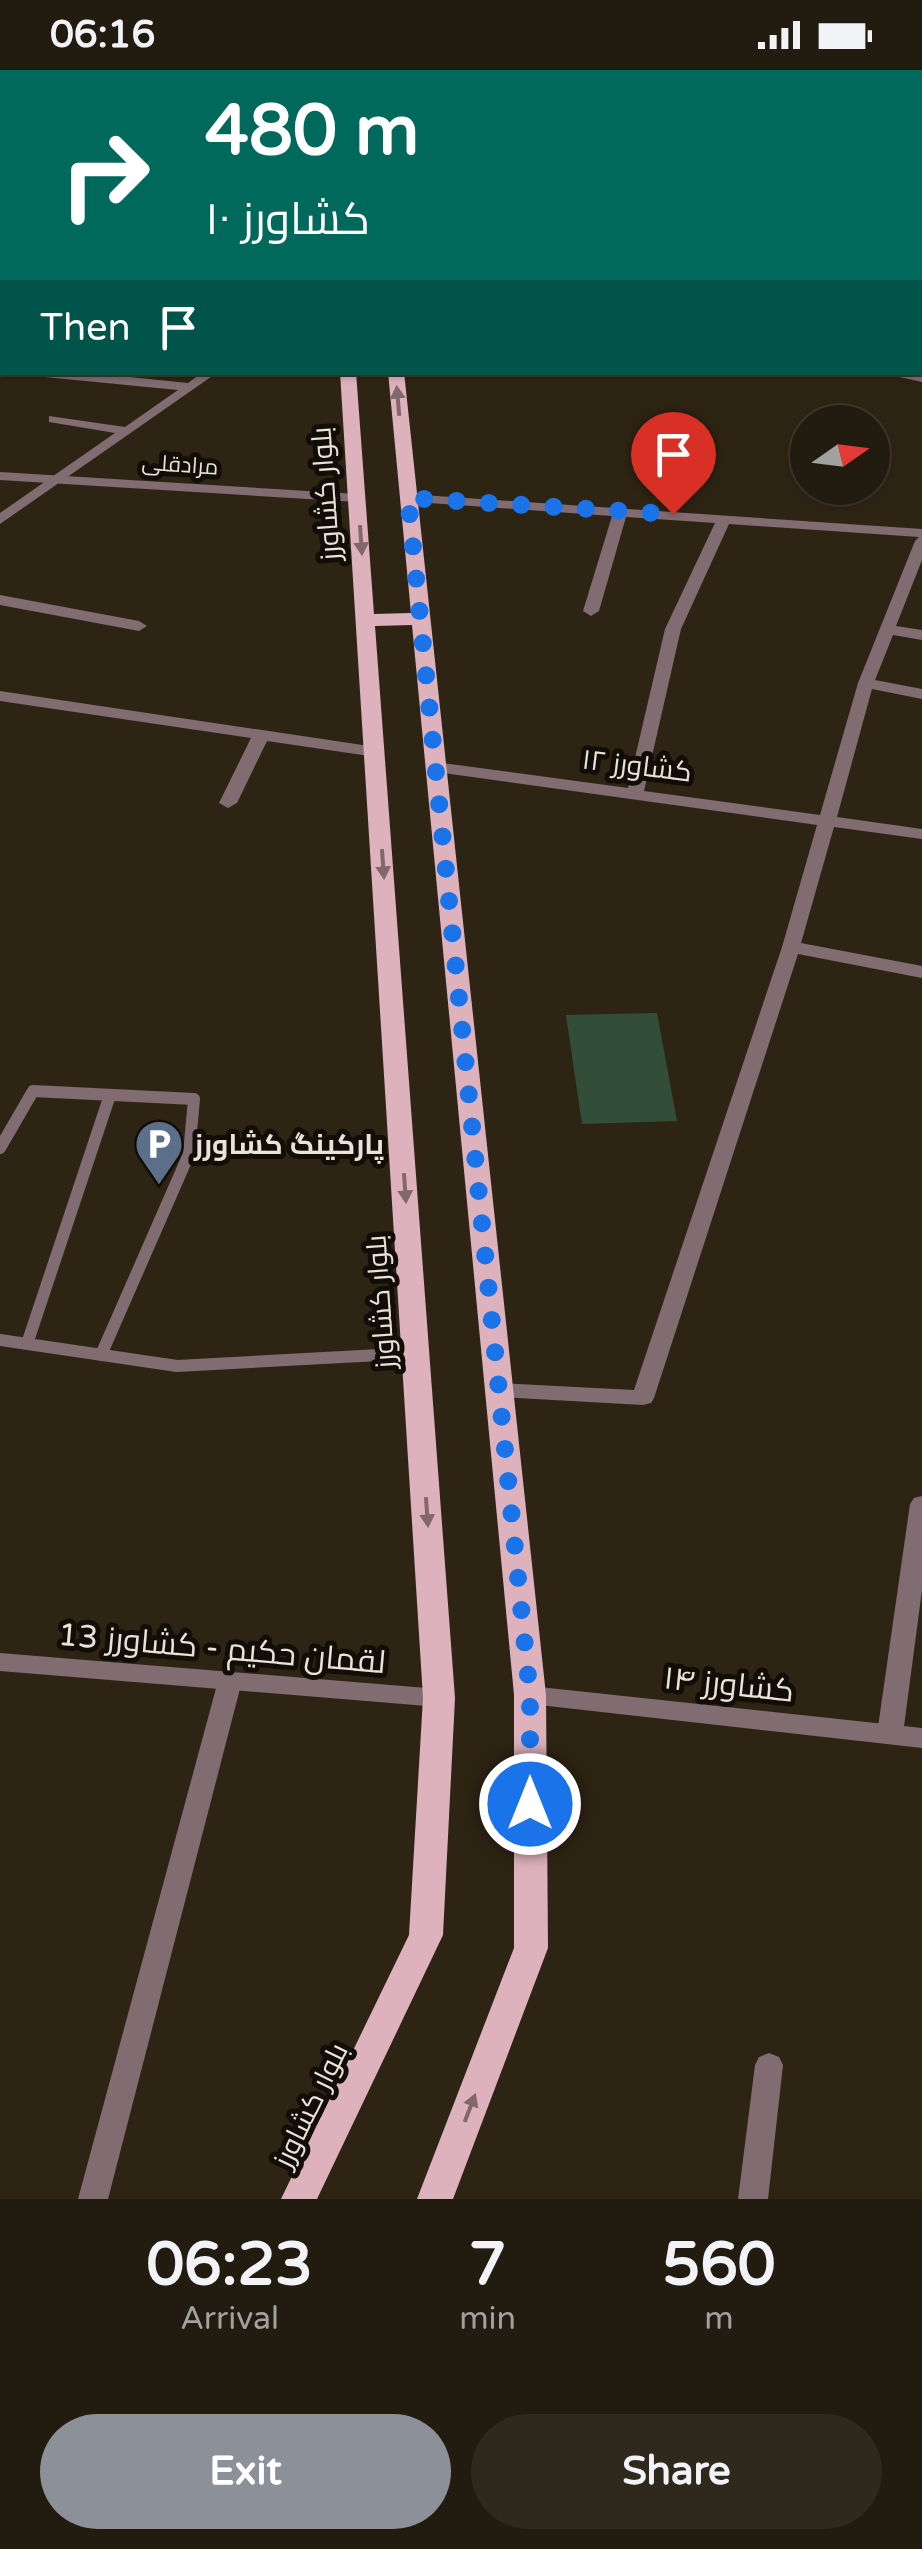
<!DOCTYPE html>
<meta charset="utf-8">
<style>
:root{--surface:#221b0f;--page:#2e281d;--text:#f1f3f6;--muted:#a2a19e;--line:#3f392f;--accent:#8c9099}
body{margin:0;font-family:"Varela Round",Cairo,sans-serif;background:var(--page);color:var(--text);height:100vh;display:flex;flex-direction:column;font-size:38px;white-space:nowrap}
*{box-sizing:border-box;margin:0}
p{font-size:32px;color:var(--muted)}
.icon{flex:none;width:55px;height:55px;fill:none;stroke:currentColor;stroke-width:2;stroke-linecap:round;stroke-linejoin:round}
.map{position:relative;height:2129px;overflow:hidden}
.details{display:flex;flex-direction:column;background:var(--surface);flex:1}
.details>*{flex:none}
.top-card{position:absolute;left:0px;top:0px;width:922px;height:305px;box-shadow:0 2px 8px #0004,0 0 0 2px var(--line);background:#00695c;color:#fff;overflow:hidden}
.needle{width:65px;rotate:76deg}
.tools{position:absolute;left:790px;top:335px;display:grid;gap:20px}
.tools a{display:grid;place-items:center;width:100px;height:100px;border-radius:50%;background:var(--surface);box-shadow:0 2px 8px #0004,0 0 0 2px var(--line);font-size:50px}
.pin{position:absolute;display:grid;place-items:center;width:85px;height:85px;color:#fff;margin:-102px -42px;border-radius:50% 50% 50% 0;rotate:-45deg;box-shadow:0 0 10px #0007}
.pin .icon{rotate:45deg}
.me{position:absolute;width:110px;margin:-55px;rotate:0deg;stroke-linejoin:round;filter:drop-shadow(0 0 8px #0008)}
.turn{display:flex;align-items:center;gap:35px;height:210px;padding:0 40px;font-size:45px}
.turn .icon{width:130px;height:130px;stroke-width:2.5}
.turn b{display:block;font-size:70px;line-height:85px}
.then{display:flex;align-items:center;height:95px;padding:0 40px;background:#0003;gap:20px;font-size:38px}
.eta{display:flex;justify-content:space-evenly;align-items:center;height:170px;text-align:center}
.eta b{font-size:60px;font-weight:800;line-height:70px}
.button{display:flex;gap:20px;margin-top:auto;padding:20px 40px}
.button a{flex:1;height:115px;border-radius:60px;background:var(--accent);color:#fff;font-size:40px;font-weight:800;line-height:115px;text-align:center}
.button a+a{background:var(--page);color:var(--text)}
.status{display:flex;justify-content:space-between;align-items:center;height:70px;padding:0 50px;background:var(--surface);direction:ltr}
.status svg{height:28px;fill:currentColor}
.map>svg:first-child{display:block}
</style>
<div class="status"><b>06:16</b><svg viewBox="0 0 49 12"><path d="M0 12V9h3v3zM5 12V6h3v6zM10 12V3h3v9zM15 12V0h3v12zM26 1h20v11H26zM47 4h2v5h-2z"/></svg></div>
<div class="map">
<svg width="922" height="2129" viewBox="0 0 922 2129">
<rect width="100%" height="100%" fill="#2e2414"/>
<path fill="#334e38" d="M657,943L677,1051L582,1054L566,945Z"/>
<g fill="none" stroke-linecap="round" stroke-linejoin="round">
<path stroke="#816c71" stroke-width="12" d="M0,1078L33,1021L194,1029L189,1084L101,1285
M0,1270L177,1296L416,1283
M27,1274L110,1025"/>
<path fill="#816c71" fill-rule="evenodd" d="M203,0H213V2H203Z
M0,44H2V50H0Z
M922,155V164L920,165V156Z
M0,186H2V194H0Z
M0,239H2V247H0Z
M920,280L922,281V289L920,288Z
M2,297V302H8L0,307Z
M28,302H81L188,313L203,302H218L0,454V443L115,363L49,352V346L125,357L178,320L34,306Z
M877,302L922,304V312Z
M407,424L922,459V490L896,556L922,560V570L893,565L875,610L922,619V629L872,619L837,747L922,759V769L834,757L801,873L922,896V908L798,884L654,1328L651,1333L643,1335L499,1327L491,1325L488,1320L491,1315L499,1313L634,1320L782,877L817,755L429,701L427,697L435,692L628,718L665,559L715,453L626,447L599,541L591,546L583,541L612,446L402,431L400,428ZM729,454L919,467L915,471L858,613L820,745L644,721L681,559Z
M0,525L139,551L147,556L139,561L0,535Z
M0,621L376,677L384,682L376,687L267,671L237,733L228,738L219,733L251,668L0,631Z
M922,1426V1520L903,1664L899,1671L890,1674L881,1671L877,1664L910,1434L914,1428Z
M230,1602L239,1604L242,1611L108,2129H78L218,1611L221,1604Z
M769,1983L779,1987L783,1995L768,2129H738L755,1995L759,1987Z"/>
<path fill="#816c71" fill-rule="evenodd" d="M920,202L922,203V211L920,210Z
M0,402L357,424L364,428L357,432L0,410Z
M0,1583L439,1619L448,1621L451,1628L448,1635L439,1637L0,1601Z
M530,1616L922,1658V1678L530,1634L521,1632L518,1625L521,1618Z"/>
<path fill="#ddb2bd" fill-rule="evenodd" d="M318,0H332L333,2H320Z
M356,0H370V2H357Z
M340,302H356L374,544L411,543L388,302H404L546,1625L548,1878L453,2129H417L514,1878V1625L412,555L375,556L455,1628L443,1865L317,2129H281L409,1865L423,1628Z"/>
</g>
<defs><path id="oneway-solid" d="M-6-.8H1V-3.2L6.5 0L1 3.2V.8H-6Z" transform="scale(2.5)"/></defs>
<g fill="#82686b">
<use href="#oneway-solid" transform="translate(398 331) rotate(-95)"/>
<use href="#oneway-solid" transform="translate(361 470) rotate(86)"/>
<use href="#oneway-solid" transform="translate(383 794) rotate(86)"/>
<use href="#oneway-solid" transform="translate(405 1118) rotate(86)"/>
<use href="#oneway-solid" transform="translate(427 1442) rotate(86)"/>
<use href="#oneway-solid" transform="translate(470 2038) rotate(-69)"/>
</g>
<g fill="none" stroke-linecap="round" stroke-linejoin="round">
<path stroke="#1a73e8" stroke-width="18" stroke-dasharray="0 32.4" d="M530,1734V1625L408,428L673,444"/>
</g>
<defs>
<g id="parking-pin" transform="scale(2.5)"><path d="M0 17L-7.5 6A9.5 9.5 0 1 1 7.5 6Z" fill="#5c6f8a" stroke="#120e07"/><path d="M-3.5-5.5H1a3.5 3.5 0 0 1 0 7H-1V5.5H-3.5ZM-1-3.4V-.6H.8a1.4 1.4 0 0 0 0-2.8Z" fill="#fff"/></g>
</defs>
<g fill-rule="evenodd">
<use href="#parking-pin" x="159" y="1074"/>
</g>
<g text-anchor="middle" stroke-width="10" stroke-linejoin="round" paint-order="stroke">
<g font-size="22" fill="#e9e2d8" stroke="#120e07">
<text transform="translate(180 394) rotate(4)" y="8">مرادقلی</text>
</g>
<g font-size="28" fill="#e9e2d8" stroke="#120e07">
<text transform="translate(325 424) rotate(-94)" y="10">بلوار کشاورز</text>
<text transform="translate(637 695) rotate(7)" y="10">کشاورز ۱۲</text>
<text transform="translate(380 1232) rotate(-94)" y="10">بلوار کشاورز</text>
<text transform="translate(310 2035) rotate(-64)" y="10">بلوار کشاورز</text>
</g>
<g font-size="28" font-weight="bold" fill="#e9e2d8" stroke="#120e07" text-anchor="start">
<text x="194" y="1084">پارکینگ کشاورز</text>
</g>
<g font-size="32" fill="#e9e2d8" stroke="#120e07">
<text transform="translate(222 1578) rotate(5)" y="11">لقمان حکیم - کشاورز 13</text>
<text transform="translate(729 1614) rotate(6)" y="11">کشاورز ۱۴</text>
</g>
</g>
</svg>
<div class="tools">
<a><svg class="needle" viewBox="-14 -14 28 28"><path d="M0-13l5 13h-10z" fill="#e53935"/><path d="M0 13l5-13h-10z" fill="#a2a19e"/></svg></a>
</div>
<div class="pin" style="left:673px;top:444px;background:#d93025"><svg class="icon" aria-label="arrive" viewBox="0 0 24 24"><path d="M6 21V4h12l-3 4 3 4H6"/></svg></div>
<svg class="me" style="left:530px;top:1734px" viewBox="-20 -20 40 40"><circle r="17" fill="#1a73e8" stroke="#fff" stroke-width="3"/><path d="M0-11L8 9 0 5-8 9z" fill="#fff"/></svg>
<div class="top-card">
<div class="turn"><svg class="icon" aria-label="right" viewBox="0 0 24 24"><path d="M7 20v-9h11M14 6l5 5-5 5"/></svg><div><b>480 m</b>کشاورز ۱۰</div></div>
<div class="then">Then<svg class="icon" aria-label="arrive" viewBox="0 0 24 24"><path d="M6 21V4h12l-3 4 3 4H6"/></svg></div>
</div>
</div>
<section class="details">
<div class="eta">
<div><b>06:23</b><p>Arrival</p></div>
<div><b>7</b><p>min</p></div>
<div><b>560</b><p>m</p></div>
</div>
<div class="button"><a>Exit</a><a>Share</a></div>
</section>
